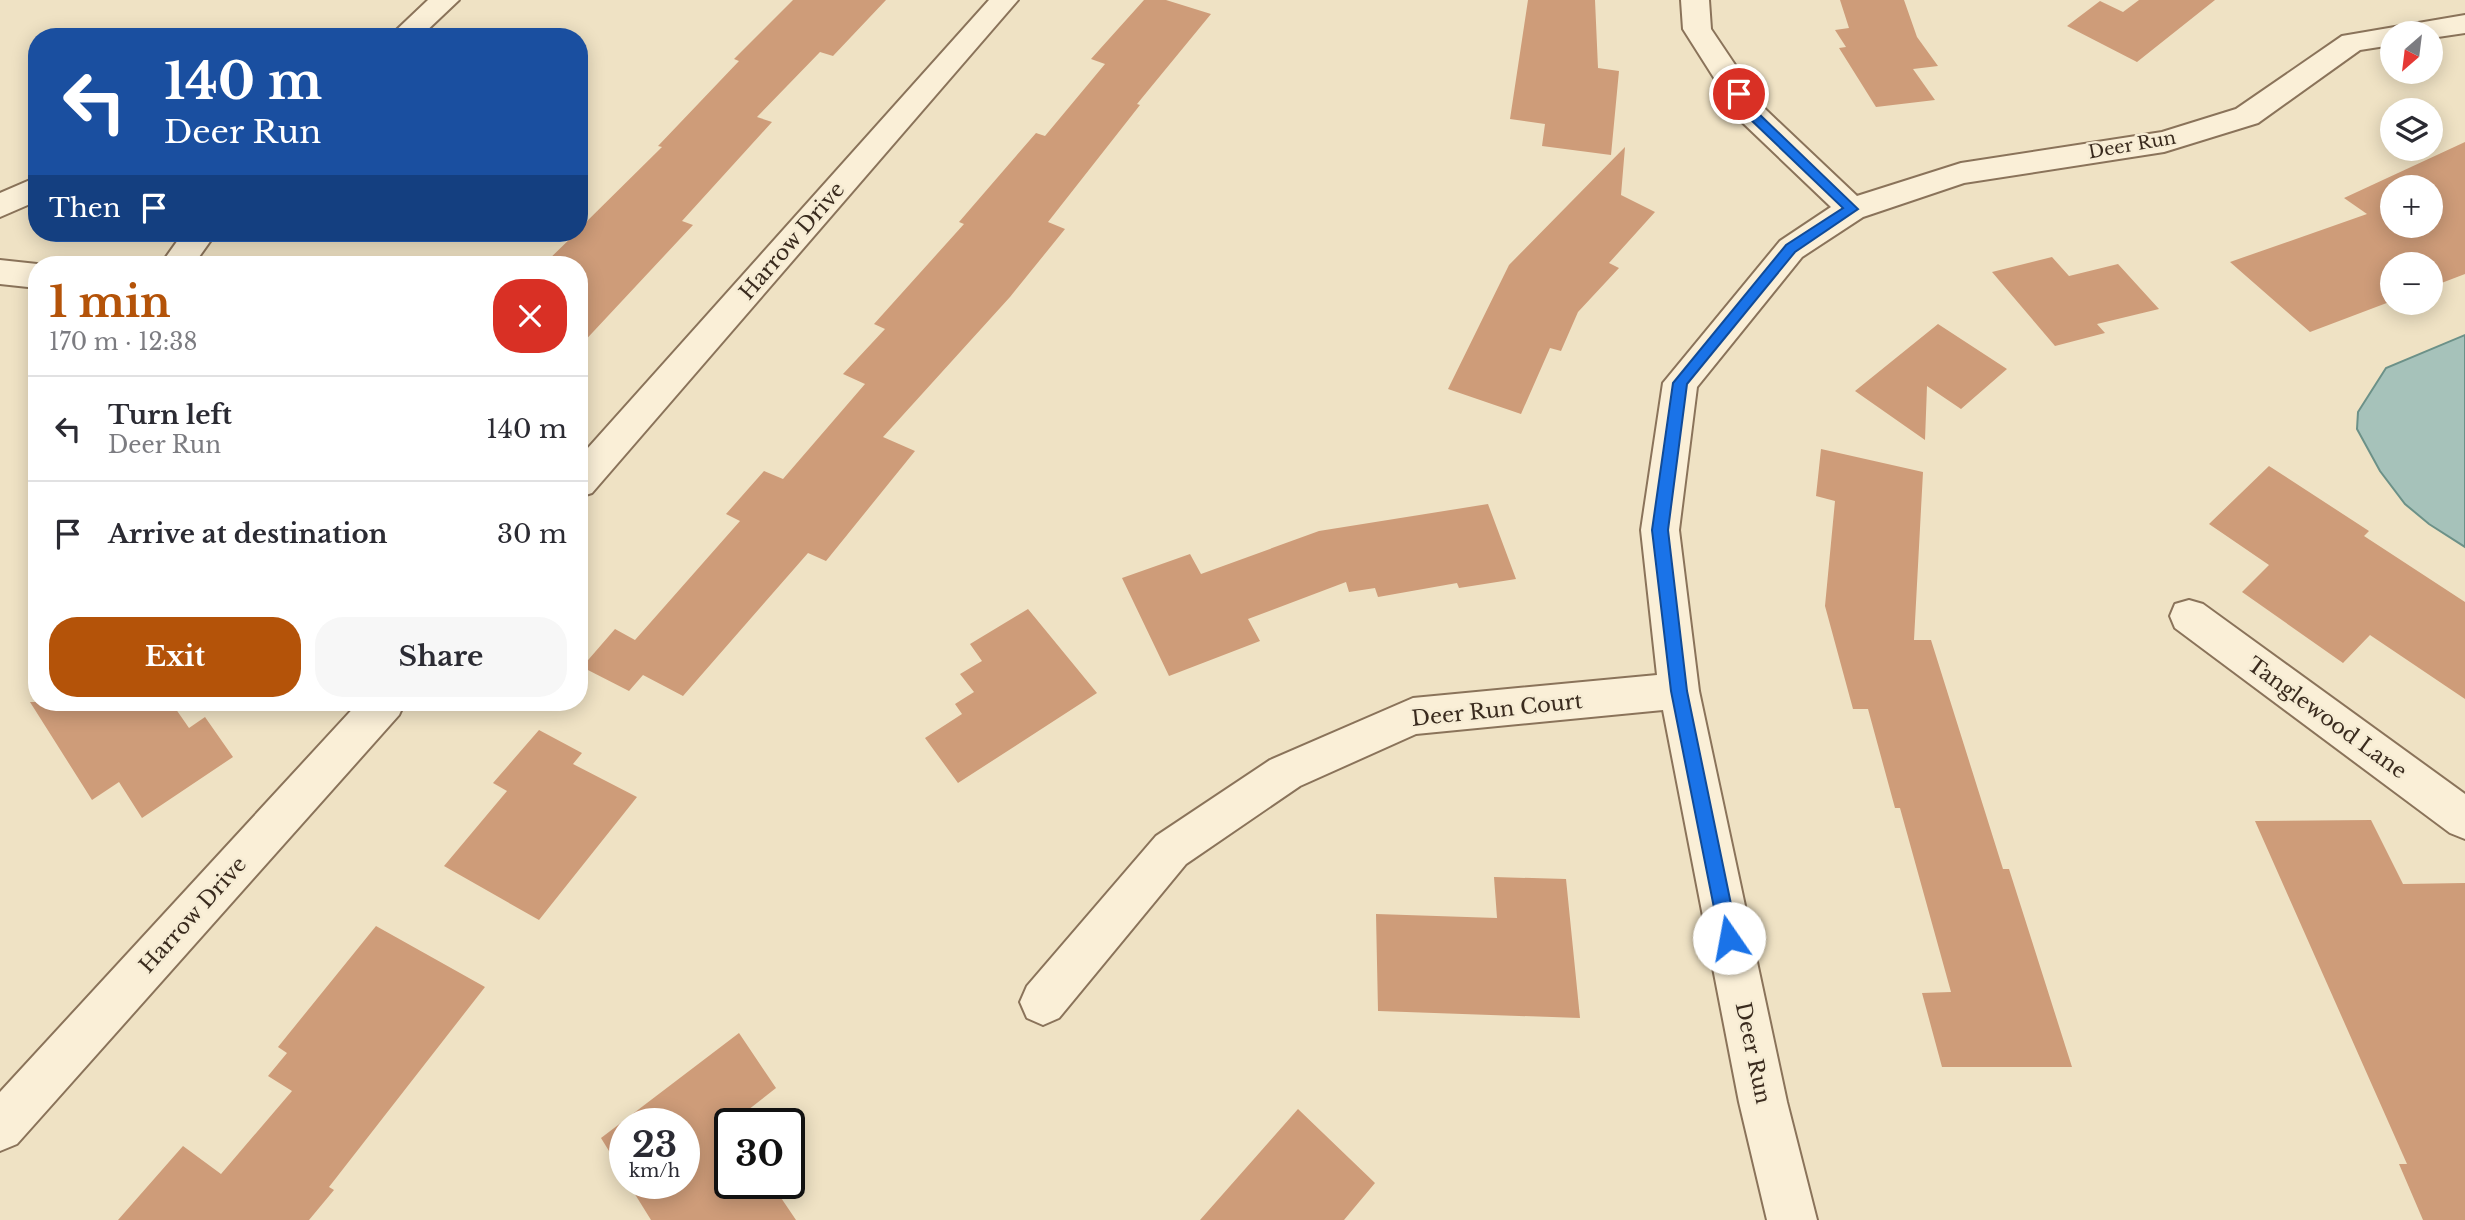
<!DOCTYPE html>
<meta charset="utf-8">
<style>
:root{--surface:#fff;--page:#f7f7f7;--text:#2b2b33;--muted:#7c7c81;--line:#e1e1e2;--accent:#b45309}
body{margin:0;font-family:"Libre Baskerville",serif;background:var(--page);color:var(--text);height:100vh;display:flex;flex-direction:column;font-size:26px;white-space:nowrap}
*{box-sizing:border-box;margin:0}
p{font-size:23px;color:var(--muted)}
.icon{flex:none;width:38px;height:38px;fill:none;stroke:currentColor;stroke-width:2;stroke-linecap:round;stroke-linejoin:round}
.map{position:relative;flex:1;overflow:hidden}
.sheet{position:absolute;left:28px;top:256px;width:560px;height:455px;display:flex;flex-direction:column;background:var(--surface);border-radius:28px;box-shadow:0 4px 18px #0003}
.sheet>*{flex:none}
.top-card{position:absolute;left:28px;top:28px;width:560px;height:214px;border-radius:28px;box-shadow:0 4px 18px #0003;background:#1a4fa0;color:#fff;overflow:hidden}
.needle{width:46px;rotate:208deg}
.tools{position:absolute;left:2380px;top:21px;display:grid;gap:14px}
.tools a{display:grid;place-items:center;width:63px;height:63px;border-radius:50%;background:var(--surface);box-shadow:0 4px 18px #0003;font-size:35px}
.speed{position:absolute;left:609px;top:1108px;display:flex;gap:14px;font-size:35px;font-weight:700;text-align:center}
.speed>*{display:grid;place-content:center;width:91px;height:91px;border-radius:50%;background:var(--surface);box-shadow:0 4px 18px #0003;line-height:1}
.speed small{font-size:18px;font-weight:400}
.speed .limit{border:4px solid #111;border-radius:10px;background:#fff;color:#111}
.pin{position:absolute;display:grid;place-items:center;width:60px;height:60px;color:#fff;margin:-30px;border:4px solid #fff;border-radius:50%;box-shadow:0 2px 7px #0007}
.me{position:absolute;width:77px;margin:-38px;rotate:348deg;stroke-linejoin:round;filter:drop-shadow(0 0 5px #0008)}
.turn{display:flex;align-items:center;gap:24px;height:147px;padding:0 21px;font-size:32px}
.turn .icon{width:91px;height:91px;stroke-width:2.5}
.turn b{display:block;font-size:49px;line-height:60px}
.then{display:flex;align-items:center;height:66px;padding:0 21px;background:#0003;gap:14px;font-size:26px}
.round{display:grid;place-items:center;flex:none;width:74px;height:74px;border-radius:28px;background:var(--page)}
.summary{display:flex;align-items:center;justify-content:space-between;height:119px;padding:0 21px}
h1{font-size:42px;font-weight:800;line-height:52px;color:var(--accent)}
.button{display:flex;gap:14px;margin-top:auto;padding:14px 21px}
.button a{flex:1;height:80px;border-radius:28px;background:var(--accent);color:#fff;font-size:28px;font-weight:800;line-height:80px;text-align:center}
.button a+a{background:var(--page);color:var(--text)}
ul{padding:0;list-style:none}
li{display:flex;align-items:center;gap:21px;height:105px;padding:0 21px;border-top:2px solid var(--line)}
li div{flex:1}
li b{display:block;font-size:26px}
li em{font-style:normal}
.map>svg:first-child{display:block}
</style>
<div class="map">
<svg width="2465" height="1220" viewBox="0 0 2465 1220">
<rect width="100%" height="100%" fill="#efe2c4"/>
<path fill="#a6c2ba" stroke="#6c9188" stroke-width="2" d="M2465,335V547L2429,524L2405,504L2380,471L2357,429L2358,412L2386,368Z"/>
<path fill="#ce9c79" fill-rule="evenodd" d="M793,0H886L833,56L820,52L757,117L772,122L682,221L693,225L579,347V264H544L576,233H579V229L662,147L658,146L739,61L734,59Z
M1144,0H1166L1211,14L1137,104L1140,105L1048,222L1065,229L1010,297L883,437L915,451L826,561L808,553L683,696L643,675L629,691L582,667L615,629L635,640L740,521L726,514L764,471L783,479L865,384L843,374L885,329L874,324L964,224L959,222L1036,133L1045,136L1105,64L1091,59Z
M1528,0H1595L1598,68L1619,71L1611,155L1542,146L1545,124L1510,119Z
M1840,0H1904L1917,37L1938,66L1913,69L1935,100L1876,107L1839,48L1846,47L1835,30L1849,28Z
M2139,0H2215L2137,62L2067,26L2100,1L2123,12Z
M2465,142V274L2431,287V264H2392V301L2310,332L2230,262L2367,214L2344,198ZM2392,187H2431V226H2392Z
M1625,147L1621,195L1655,212L1609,263L1619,268L1578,312L1561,351L1550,348L1521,414L1448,389L1509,265Z
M2052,257L2069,276L2118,264L2159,309L2097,324L2105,333L2055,346L1992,272Z
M1938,324L2007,369L1961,409L1927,386L1925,440L1855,391Z
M1821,449L1923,472L1914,640H1931L2003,869H2009L2072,1067H1942L1922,993L1951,992L1900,808H1895L1868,709H1853L1825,606L1835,501L1816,496Z
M2269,466L2369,531L2364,536L2465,602V699L2370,635L2343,663L2242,592L2269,565L2209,524Z
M1488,504L1516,579L1459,588L1457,583L1378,597L1375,588L1349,592L1346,582L1248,619L1260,641L1169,676L1122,578L1190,554L1201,574L1319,531Z
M1028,609L1097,693L958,783L925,738L962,714L955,704L974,692L960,674L982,661L970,644Z
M30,702H171L189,728L205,717L233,757L142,818L119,782L92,800Z
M539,730L582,753L573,764L637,797L539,920L444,866L507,791L493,783Z
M2371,820L2403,884L2465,883V1220H2423L2399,1164H2407L2255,821Z
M1494,877L1566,879L1580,1018L1378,1011L1376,914L1497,918Z
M376,926L485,987L329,1187L334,1190L309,1220H118L183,1146L221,1174L292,1091L268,1076L287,1053L278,1047Z
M739,1033L776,1088L730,1124V1183H771L796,1220H651L628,1183H684V1124H625V1177L601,1138Z
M1298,1109L1375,1183L1344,1220H1200Z"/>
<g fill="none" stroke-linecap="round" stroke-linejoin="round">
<g stroke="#8a735a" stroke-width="4">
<path id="street" d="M428,0H459L420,37H389Z
M989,0H1018L592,493L579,497V458Z
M1681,0H1709L1711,29L1764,108L1857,196L1961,163L2162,132L2236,109L2342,36L2465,15V33L2431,38V33H2392V45L2360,50L2258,123L2164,152L1964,183L1863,217L1802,257L1697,387L1679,530L1699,691L1787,1102L1817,1220H1767L1739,1102L1663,710L1416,734L1300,786L1186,864L1059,1018L1043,1025L1027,1018L1020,1002L1027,986L1156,836L1270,760L1413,698L1657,675L1641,530L1663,383L1780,241L1831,207L1742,122L1683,29Z
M37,177V201L0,217V193Z
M183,233H216L194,264H161Z
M0,260L37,264V288L0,284Z
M2189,600L2203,604L2465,794V839L2450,833L2175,628L2170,616L2175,604Z
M359,702H405L399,715L17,1144L0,1151V1092Z"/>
</g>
<use href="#street" fill="#faefd7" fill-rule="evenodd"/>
</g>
<path fill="#1a73e8" stroke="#114b97" stroke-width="2" d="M1739,90L1743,91L1757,112L1858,209L1795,252L1687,384L1668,530L1687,691L1738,938L1736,944L1729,947L1723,944L1720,938L1671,691L1652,530L1673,383L1786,245L1843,208L1749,118L1733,94Z"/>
<g text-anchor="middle" stroke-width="5" stroke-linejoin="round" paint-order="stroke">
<g font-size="18" fill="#3a2b1e" stroke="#f6ecd4">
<text transform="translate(2132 145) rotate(-10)" y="6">Deer Run</text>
</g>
<g font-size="21" fill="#3a2b1e" stroke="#f6ecd4">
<text transform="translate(792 241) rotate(-49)" y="7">Harrow Drive</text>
<text transform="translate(1497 710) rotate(-6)" y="7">Deer Run Court</text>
<text transform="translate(2327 718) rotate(36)" y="7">Tanglewood Lane</text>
<text transform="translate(193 915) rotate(-48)" y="7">Harrow Drive</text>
<text transform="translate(1753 1053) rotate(78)" y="7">Deer Run</text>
</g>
</g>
</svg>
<div class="tools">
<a><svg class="needle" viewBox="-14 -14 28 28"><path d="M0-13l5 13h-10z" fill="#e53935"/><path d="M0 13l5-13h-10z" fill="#7c7c81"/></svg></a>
<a><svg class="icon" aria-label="layers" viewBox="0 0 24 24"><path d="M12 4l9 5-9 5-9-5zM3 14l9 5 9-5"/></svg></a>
<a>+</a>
<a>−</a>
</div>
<div class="speed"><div>23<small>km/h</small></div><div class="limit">30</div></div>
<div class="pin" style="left:1739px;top:94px;background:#d93025"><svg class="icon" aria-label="arrive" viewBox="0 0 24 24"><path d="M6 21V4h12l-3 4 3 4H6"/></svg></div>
<svg class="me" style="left:1729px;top:938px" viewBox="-20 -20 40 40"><circle r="19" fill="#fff"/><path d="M0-13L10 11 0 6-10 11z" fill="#1a73e8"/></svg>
<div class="top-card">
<div class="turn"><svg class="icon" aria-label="left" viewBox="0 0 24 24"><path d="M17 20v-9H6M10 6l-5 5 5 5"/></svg><div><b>140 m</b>Deer Run</div></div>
<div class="then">Then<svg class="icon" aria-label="arrive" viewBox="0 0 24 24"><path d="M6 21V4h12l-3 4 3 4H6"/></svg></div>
</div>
<section class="sheet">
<div class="summary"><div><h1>1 min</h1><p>170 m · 12:38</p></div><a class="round" style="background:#d93025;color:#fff"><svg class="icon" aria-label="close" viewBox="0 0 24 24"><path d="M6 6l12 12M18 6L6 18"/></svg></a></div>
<ul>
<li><svg class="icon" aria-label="left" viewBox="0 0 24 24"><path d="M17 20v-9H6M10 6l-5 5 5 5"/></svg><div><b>Turn left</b><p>Deer Run</p></div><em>140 m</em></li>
<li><svg class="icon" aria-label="arrive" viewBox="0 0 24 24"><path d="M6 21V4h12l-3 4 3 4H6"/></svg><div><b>Arrive at destination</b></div><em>30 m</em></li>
</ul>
<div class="button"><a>Exit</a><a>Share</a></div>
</section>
</div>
